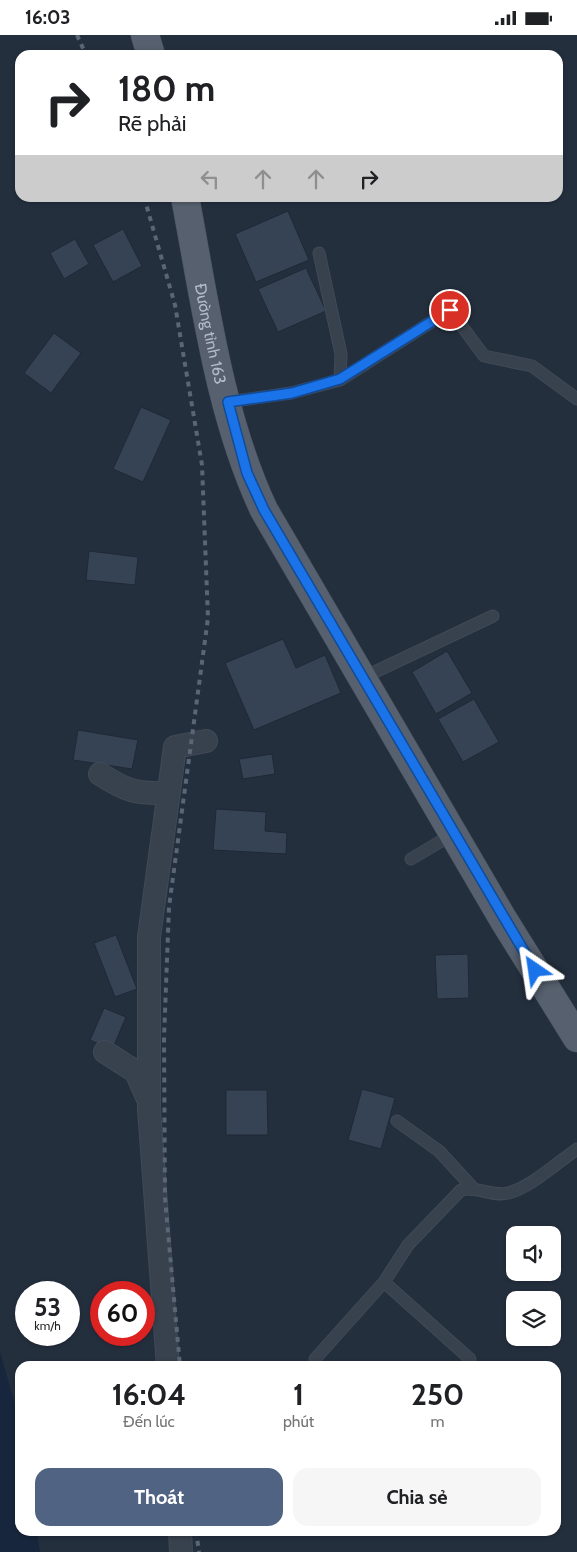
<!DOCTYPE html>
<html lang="vi">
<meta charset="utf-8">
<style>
:root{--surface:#fff;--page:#f6f6f6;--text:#202124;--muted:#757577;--accent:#506383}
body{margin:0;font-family:Cabin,sans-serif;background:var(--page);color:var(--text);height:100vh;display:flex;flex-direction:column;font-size:19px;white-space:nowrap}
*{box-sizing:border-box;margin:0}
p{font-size:16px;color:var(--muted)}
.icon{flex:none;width:28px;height:28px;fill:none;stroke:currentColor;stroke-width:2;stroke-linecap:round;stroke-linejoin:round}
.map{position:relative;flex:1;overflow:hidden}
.panel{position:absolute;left:15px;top:1326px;width:546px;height:175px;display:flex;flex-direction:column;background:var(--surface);border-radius:15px;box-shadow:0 1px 4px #0004}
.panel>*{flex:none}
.banner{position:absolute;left:15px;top:15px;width:548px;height:152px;border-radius:15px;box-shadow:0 1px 4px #0004;background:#fff;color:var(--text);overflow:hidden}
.controls{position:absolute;left:506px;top:1191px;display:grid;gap:10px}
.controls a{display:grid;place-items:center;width:55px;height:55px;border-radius:10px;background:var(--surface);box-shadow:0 1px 4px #0004;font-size:25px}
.speed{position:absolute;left:15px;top:1246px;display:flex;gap:10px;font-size:25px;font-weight:700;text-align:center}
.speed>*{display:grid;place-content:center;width:65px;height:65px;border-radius:50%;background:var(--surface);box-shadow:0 1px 4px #0004;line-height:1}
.speed small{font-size:12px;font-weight:400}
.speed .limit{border:8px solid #d22;background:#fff;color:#111}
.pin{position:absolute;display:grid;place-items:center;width:42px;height:42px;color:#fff;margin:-21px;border:2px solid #fff;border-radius:50%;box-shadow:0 1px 5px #0007}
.me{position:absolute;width:55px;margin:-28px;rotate:328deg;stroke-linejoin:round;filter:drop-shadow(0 0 4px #0008)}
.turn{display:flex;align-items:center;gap:18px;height:105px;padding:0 20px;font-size:22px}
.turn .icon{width:65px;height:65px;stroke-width:2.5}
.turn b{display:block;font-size:35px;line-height:42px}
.lanes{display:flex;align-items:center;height:48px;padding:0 20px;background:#0003;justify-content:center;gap:25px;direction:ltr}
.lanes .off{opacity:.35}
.eta{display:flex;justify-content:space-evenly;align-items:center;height:85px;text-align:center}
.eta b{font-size:30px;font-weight:700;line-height:35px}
.primary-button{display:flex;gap:10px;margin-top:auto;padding:10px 20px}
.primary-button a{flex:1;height:58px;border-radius:15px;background:var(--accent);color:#fff;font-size:20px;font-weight:700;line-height:58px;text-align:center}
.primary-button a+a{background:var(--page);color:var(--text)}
.status{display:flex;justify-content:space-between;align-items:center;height:35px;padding:0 25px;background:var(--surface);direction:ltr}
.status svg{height:14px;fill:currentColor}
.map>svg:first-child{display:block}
</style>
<div class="status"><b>16:03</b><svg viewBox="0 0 49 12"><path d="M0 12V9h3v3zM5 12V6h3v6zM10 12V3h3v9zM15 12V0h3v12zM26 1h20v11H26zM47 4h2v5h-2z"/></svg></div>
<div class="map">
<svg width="577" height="1517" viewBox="0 0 577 1517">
<rect width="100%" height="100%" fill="#242f3e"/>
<path fill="#17263c" d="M0,1317L20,1387V1496H37L40,1517H0Z"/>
<path fill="#364354" stroke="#1f2835" d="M346,16L347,20H327Z
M288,176L309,225L256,247L235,199Z
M123,194L142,231L113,247L93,210Z
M75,204L89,229L64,244L50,218Z
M306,233L326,276L278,297L258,254Z
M54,298L81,318L51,358L24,338Z
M141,372L171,385L143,447L113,434Z
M89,516L138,522L135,550L86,545Z
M283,604L296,633L325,620L341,658L254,695L225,628Z
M447,616L472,658L436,679L412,637Z
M474,664L499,707L463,727L438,684Z
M78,695L138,705L132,734L73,725Z
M272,719L275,739L243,744L239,724Z
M216,774L266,777L265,796L287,798L286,819L213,815Z
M116,900L137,954L115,962L94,908Z
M468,919L469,963L437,964L435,920Z
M104,973L126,982L112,1015L90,1005Z
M362,1054L395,1063L381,1114L348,1105Z
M226,1055H267L268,1100H226Z"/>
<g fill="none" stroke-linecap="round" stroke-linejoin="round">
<g stroke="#414a57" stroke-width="13">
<path id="lane" d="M340,345L450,275L484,321L532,331L577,364
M228,367L291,358L340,345L341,319L319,218
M362,643L493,581
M411,824L453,799
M397,1086L439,1116L473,1153
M384,1247L470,1324
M315,1324L384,1247L408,1210L461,1155C479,1151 492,1162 508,1158C530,1153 558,1127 577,1114"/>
</g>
<g stroke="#414a57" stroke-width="24">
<path id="street" d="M100,739C126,756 136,759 168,758
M105,1017L136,1037L147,1062
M168,1331L149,1074V902L175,712L206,706
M180,1496L181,1517"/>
</g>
<g stroke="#414a57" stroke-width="29">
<g id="primary">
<path d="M145,0L151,20"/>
<path id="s1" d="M185,162C205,267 219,379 264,475L503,884L577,1003"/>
</g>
</g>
<use href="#lane" stroke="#38414e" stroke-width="11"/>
<use href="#street" stroke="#38414e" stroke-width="22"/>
<use href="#primary" stroke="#56606e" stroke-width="28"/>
<path stroke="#5a6575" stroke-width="4" stroke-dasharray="5 5" stroke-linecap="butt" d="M77,0L86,20
M144,162L175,270L202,430L208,583L169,872L164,1003L165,1163L180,1331
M196,1496L199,1517"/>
</g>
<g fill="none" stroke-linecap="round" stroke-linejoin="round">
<g stroke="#114b97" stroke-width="12">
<path id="route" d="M450,275L340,344L292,358L228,367L247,438L264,475L535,935"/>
</g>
<use href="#route" stroke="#1a73e8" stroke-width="9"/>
</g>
<g text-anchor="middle" stroke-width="5" stroke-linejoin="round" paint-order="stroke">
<g font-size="16" fill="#b4bcc9" stroke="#1d2633">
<text dy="6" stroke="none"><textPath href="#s1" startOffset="139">Đường tỉnh 163</textPath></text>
</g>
</g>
</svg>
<div class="controls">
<a><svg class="icon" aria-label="sound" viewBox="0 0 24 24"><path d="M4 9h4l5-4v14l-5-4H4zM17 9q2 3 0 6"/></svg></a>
<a><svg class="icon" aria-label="layers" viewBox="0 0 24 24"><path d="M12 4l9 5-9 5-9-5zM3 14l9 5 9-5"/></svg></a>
</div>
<div class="speed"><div>53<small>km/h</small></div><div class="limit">60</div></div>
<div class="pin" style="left:450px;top:275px;background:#d93025"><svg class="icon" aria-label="arrive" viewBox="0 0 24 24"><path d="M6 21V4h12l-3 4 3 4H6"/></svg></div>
<svg class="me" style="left:535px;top:935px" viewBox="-20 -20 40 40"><path d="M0-17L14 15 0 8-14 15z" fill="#1a73e8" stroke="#fff" stroke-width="4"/></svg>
<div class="banner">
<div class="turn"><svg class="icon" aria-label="right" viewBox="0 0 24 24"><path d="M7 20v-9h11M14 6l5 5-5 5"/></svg><div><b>180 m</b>Rẽ phải</div></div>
<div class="lanes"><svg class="icon off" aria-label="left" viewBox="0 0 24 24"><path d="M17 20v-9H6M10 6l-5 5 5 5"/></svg><svg class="icon off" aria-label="ahead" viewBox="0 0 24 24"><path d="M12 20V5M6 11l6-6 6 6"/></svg><svg class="icon off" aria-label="ahead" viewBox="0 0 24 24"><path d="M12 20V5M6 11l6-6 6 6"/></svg><svg class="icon" aria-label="right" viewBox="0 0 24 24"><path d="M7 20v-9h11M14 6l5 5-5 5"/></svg></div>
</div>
<section class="panel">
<div class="eta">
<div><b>16:04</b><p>Đến lúc</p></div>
<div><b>1</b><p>phút</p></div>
<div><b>250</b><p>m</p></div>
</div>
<div class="primary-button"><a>Thoát</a><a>Chia sẻ</a></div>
</section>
</div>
